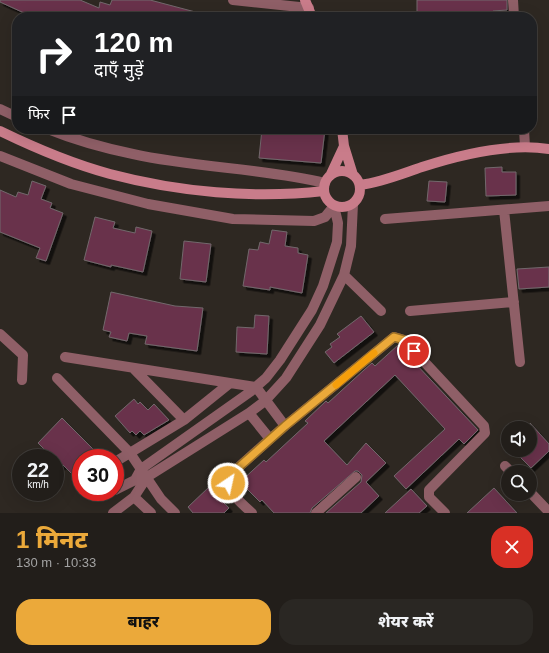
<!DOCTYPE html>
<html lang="hi">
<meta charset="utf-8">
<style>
:root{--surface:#221e1a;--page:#2a2723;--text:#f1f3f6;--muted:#a2a2a2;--line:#3f3c39;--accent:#eba93a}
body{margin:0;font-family:Helvetica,"Noto Sans Devanagari",sans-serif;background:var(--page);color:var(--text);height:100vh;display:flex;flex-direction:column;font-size:15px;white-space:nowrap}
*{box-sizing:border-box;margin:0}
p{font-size:13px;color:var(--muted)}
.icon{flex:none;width:22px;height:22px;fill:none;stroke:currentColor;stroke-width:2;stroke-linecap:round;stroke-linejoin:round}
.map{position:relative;height:513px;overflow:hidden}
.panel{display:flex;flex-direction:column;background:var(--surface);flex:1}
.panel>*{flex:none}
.top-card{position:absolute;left:12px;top:12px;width:525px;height:122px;border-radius:16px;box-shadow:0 4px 16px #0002,0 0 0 1px var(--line);background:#202124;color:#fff;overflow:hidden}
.fabs{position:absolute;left:501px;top:421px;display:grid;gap:8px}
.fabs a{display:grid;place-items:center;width:36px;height:36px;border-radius:50%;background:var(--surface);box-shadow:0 4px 16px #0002,0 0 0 1px var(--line);font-size:20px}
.speed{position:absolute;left:12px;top:449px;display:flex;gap:8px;font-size:20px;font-weight:700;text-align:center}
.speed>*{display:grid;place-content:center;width:52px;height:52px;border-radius:50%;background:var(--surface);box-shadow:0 4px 16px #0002,0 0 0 1px var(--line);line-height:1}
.speed small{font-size:10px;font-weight:400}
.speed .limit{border:6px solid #d22;background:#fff;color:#111}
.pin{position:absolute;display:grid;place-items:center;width:34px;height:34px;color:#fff;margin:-17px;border:2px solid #fff;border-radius:50%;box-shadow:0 1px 4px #0007}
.me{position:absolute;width:44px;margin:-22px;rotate:34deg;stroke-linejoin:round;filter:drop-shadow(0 0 3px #0008)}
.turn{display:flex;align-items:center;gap:14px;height:84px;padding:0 16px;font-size:18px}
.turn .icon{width:52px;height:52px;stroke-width:2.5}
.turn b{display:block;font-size:28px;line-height:34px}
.then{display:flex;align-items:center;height:38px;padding:0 16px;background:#0003;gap:8px;font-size:15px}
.round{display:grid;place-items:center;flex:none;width:42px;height:42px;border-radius:16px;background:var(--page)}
.head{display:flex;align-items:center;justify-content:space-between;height:68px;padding:0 16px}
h1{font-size:24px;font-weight:800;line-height:30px;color:var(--accent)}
.primary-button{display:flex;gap:8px;margin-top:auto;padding:8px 16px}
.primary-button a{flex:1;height:46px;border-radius:16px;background:var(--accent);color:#111;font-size:16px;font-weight:800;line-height:46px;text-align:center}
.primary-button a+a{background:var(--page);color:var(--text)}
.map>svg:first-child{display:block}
</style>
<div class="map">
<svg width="549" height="513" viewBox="0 0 549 513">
<defs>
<filter id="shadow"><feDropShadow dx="3.5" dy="3.5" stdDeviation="0" flood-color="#0009"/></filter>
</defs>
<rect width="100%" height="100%" fill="#2e2822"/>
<path fill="#69334b" stroke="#72686c" filter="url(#shadow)" d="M0,0H80L99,8L100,2L110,5L112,0H150L203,14L202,17H33L0,2Z
M417,0H507V10L493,11V15L445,17V14L417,15Z
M262,129H325L321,163L259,158Z
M502,167V172H516V195L486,196L485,168Z
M32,181L46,186L41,199L52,203L50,208L63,213L46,261L36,258L40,248L0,232V190L16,197L18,192L28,195Z
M429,181L447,182L445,202L427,201Z
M95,217L115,222L113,228L135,233L136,227L152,231L143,272L111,265V267L84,260Z
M272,230L287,232L285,246L298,248V253L308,255L302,293L270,287V290L243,286L249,249L258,250L260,242L269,244Z
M184,241L211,244L206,282L180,279Z
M549,267V287L519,289L517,269Z
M111,292L175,306L203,308L197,351L145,344L147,336L129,333L127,341L109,337L111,332L103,330Z
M255,315L269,316L267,354L236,352L237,327L254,328Z
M361,316L374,332L334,363L325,352L332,347L330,344L340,337L337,334Z
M398,345L478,430L464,444L459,439L406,489L394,476L445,429L395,375L324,441L347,465L366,443L386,463L366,482L379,496L361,513H326L361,482L362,475L358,471H355L312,508L310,513H274L262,500L260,502L240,482L264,460L266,462L308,423L305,421L326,401L328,403L364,370L372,363L375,366Z
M134,399L138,404L140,402L148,410L154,404L169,420L144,435L140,431L136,435L132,431L130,433L115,416Z
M62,418L102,458H81V476L76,478L63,465L61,467L55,458H53L38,443Z
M530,423L549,444V451L531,468L513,450H530Z
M209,487L229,508L224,513H193L188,507Z
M494,488L517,513H467Z
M411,489L427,506L419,513H385Z"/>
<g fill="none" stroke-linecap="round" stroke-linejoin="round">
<path stroke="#8f5f67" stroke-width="10" d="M233,0L309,8
M513,0L514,17
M0,109L17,117
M48,129C75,140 104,148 133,154C196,168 262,168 325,183
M524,129L525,147
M0,156L71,184L148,204L233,219L314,221L325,217L334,206
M504,210L520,362
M385,219L549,206
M344,275L381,311
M410,311L514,302
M0,334L23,355L22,380
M65,357L256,387L285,426L394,337L404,340L484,426L485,433L429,490V497L445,513
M134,369L184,420
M57,378L130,453L161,499L175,513
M249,413L270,439L230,475C225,493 241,502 252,513
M270,439L285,426
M115,462L184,420L230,383
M505,466L511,472
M80,483L81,482
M115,490L135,480L141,469L250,392L266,378L280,360L312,310L323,286L337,242L338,223L334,206
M530,492L549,512
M134,497L151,513
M113,513L134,497L147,477L249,413L265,401L286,378L320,325L344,275L351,246L353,204
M316,513L356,477"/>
<path stroke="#c97c8a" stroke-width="10" d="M305,0L312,17
M342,129L344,146L353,175
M0,131C35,148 73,164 110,174C178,192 254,199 324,191
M324 189a18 18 0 1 1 36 0a18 18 0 1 1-36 0Z
M330,176L344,146
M360,185C382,182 401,174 422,167C459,155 510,143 549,149"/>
</g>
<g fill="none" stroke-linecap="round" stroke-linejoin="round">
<g stroke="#996e26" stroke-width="10">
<path id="route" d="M228,483L230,475L285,426L394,337L404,340L414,351"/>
</g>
<use href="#route" stroke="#eba93a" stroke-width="7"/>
<path stroke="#f59e0b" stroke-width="7" d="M336,385L374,353"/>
</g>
</svg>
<div class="fabs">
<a><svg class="icon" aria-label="sound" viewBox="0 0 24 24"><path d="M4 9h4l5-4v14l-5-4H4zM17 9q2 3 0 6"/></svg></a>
<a><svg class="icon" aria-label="search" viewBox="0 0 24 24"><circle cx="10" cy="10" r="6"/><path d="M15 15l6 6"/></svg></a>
</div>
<div class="speed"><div>22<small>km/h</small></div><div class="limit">30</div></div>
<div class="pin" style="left:414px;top:351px;background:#d93025"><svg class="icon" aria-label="arrive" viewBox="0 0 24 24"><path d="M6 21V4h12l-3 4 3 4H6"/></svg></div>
<svg class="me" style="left:228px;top:483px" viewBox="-20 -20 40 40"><circle r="17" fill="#eba93a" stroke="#fff" stroke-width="3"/><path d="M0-11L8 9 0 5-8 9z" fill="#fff"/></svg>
<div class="top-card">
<div class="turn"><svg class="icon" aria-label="right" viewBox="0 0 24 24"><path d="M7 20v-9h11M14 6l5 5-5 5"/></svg><div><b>120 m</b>दाएँ मुड़ें</div></div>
<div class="then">फिर<svg class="icon" aria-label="arrive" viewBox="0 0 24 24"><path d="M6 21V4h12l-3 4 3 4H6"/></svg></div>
</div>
</div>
<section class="panel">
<div class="head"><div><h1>1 मिनट</h1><p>130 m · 10:33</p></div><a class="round" style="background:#d93025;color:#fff"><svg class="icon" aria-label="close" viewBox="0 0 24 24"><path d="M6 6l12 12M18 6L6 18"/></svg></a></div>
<div class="primary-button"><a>बाहर</a><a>शेयर करें</a></div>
</section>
